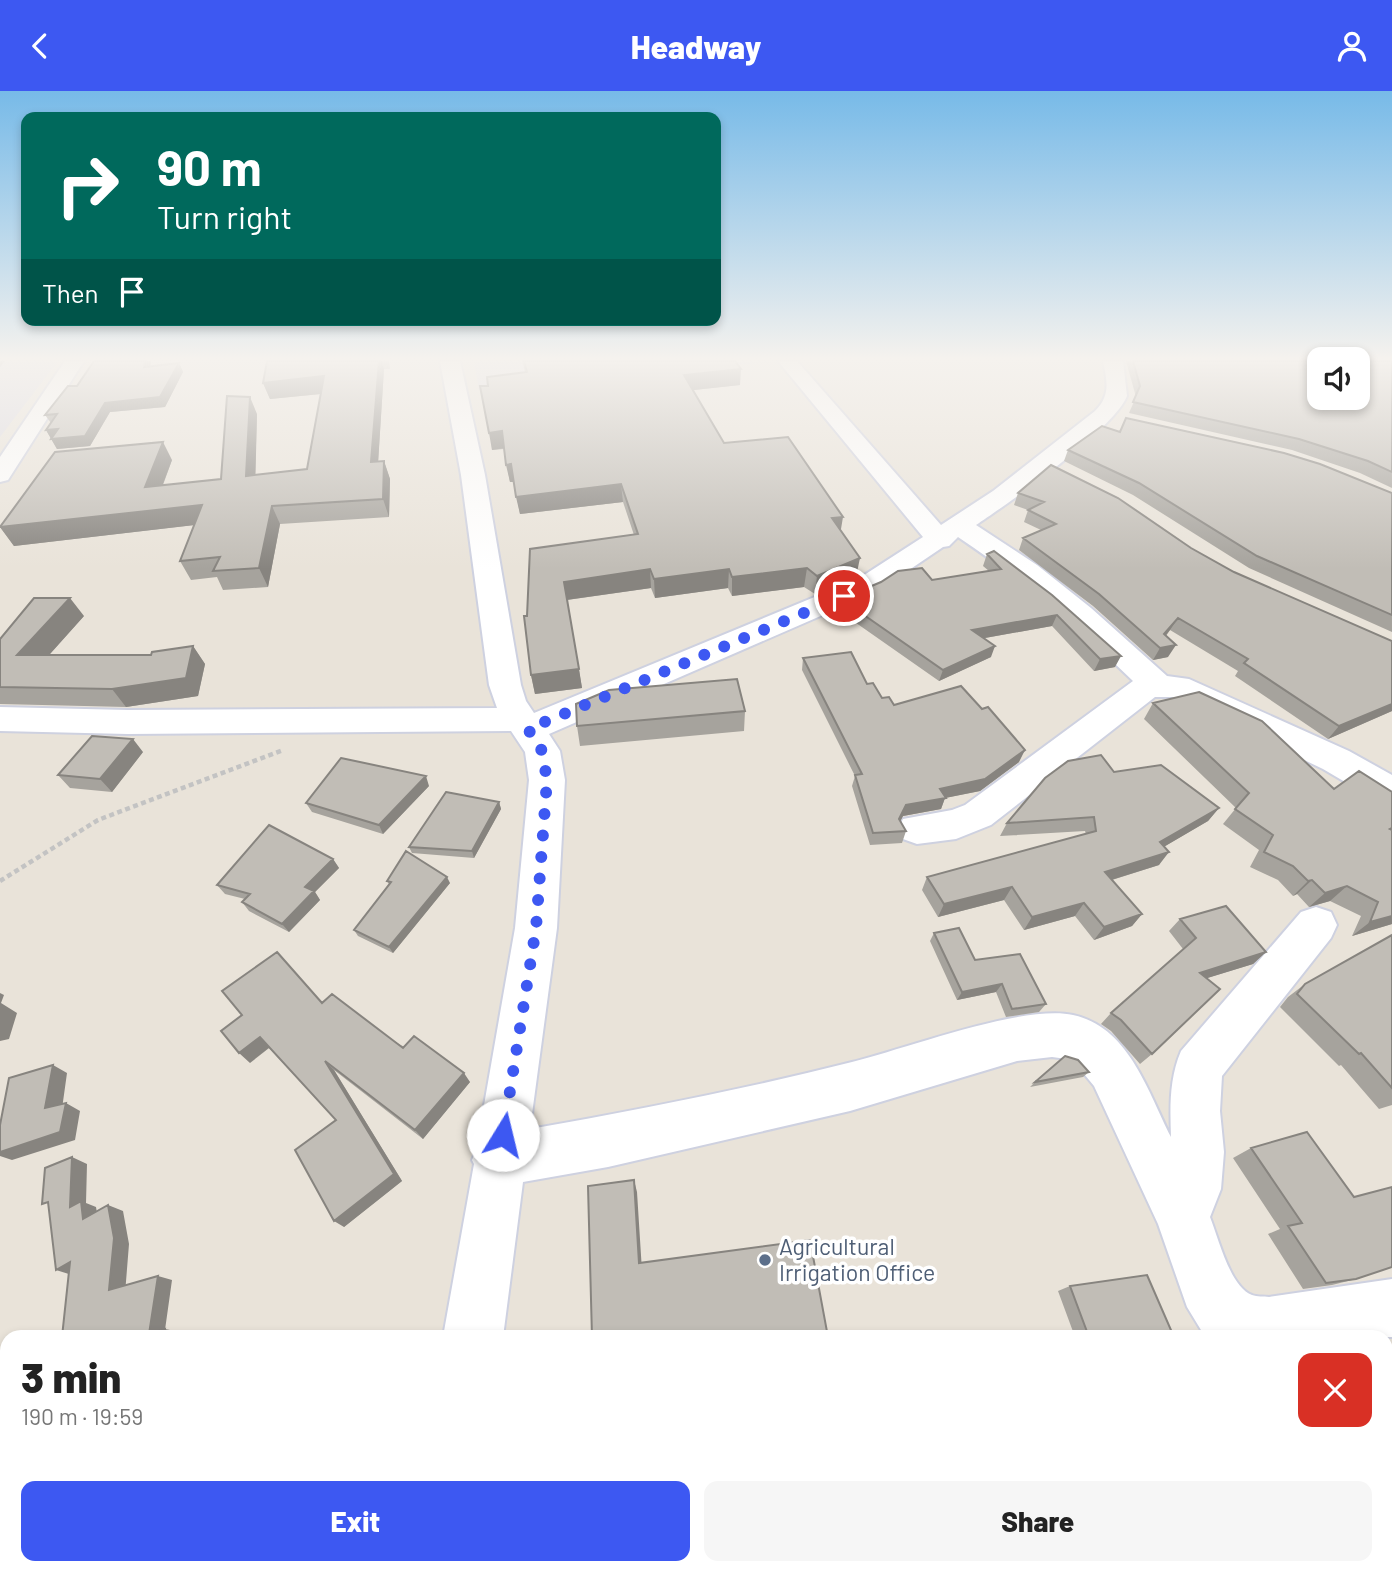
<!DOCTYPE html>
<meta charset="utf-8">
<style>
:root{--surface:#fff;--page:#f6f6f6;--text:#222;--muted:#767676;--accent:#3d58f2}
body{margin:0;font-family:Barlow,sans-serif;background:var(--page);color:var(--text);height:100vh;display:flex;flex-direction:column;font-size:26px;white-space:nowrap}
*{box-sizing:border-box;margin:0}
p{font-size:23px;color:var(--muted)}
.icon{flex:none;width:38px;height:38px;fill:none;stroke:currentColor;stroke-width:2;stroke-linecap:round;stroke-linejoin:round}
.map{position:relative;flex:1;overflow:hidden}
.side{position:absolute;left:0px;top:1239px;width:1393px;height:245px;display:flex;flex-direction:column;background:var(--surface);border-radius:21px 21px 0 0;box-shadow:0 4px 10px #0003}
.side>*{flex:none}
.guide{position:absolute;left:21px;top:21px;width:700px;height:214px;border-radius:14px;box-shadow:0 4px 10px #0003;background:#00695c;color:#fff;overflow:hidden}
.tools{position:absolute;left:1307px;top:256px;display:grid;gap:14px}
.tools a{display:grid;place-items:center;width:63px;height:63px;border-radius:14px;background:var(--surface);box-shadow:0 4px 10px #0003;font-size:35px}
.pin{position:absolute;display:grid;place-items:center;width:60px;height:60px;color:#fff;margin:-30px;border:4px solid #fff;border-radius:50%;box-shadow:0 2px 7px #0007}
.me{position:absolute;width:77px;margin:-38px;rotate:9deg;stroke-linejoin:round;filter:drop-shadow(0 0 5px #0008)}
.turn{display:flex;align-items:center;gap:24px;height:147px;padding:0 21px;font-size:32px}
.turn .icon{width:91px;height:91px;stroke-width:2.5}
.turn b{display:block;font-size:49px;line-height:60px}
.then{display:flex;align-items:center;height:66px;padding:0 21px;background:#0003;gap:14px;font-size:26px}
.round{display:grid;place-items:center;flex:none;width:74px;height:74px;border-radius:14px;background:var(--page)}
.headline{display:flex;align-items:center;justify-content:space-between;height:119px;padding:0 21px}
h1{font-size:42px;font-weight:800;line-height:52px}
.primary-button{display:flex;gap:14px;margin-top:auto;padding:14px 21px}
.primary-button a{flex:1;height:80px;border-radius:14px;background:var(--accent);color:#fff;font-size:28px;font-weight:800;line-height:80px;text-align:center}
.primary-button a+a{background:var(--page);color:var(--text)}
header{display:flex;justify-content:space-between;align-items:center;height:91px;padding:0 21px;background:var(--accent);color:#fff;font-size:32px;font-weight:800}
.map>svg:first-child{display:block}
</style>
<header><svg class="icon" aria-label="back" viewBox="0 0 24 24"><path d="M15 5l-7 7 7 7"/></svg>Headway<svg class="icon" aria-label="person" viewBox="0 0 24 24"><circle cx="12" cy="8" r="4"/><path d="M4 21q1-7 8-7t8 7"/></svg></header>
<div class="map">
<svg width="1392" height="1484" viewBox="0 0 1392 1484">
<rect width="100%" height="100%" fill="#e9e3d9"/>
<path fill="#dcdae2" d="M0,270H58L0,346Z
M474,270H768L769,271L479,299Z"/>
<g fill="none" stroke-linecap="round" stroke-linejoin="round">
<g stroke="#ced1e0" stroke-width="4">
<path id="minor" d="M65,270H84L8,389L0,391V366Z
M440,270H460L485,384L521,594L526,610L534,622L858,488L923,446L778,270H797L941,434L993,400L1095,320C1111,304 1107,290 1103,270H1123L1127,305C1114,338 1009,412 976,434L1037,474L1091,517L1167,585L1189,588L1349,660L1392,684V715L1379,711L1323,678L1173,606H1155L991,734L956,748L917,753L903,748L898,738L903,728L952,719L965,714L1133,590C1075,534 1025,491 958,446L949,455L943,456L878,500L549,643L560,660L565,689L557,837L530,1038C638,1019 746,998 852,971C905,958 1023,913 1073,924C1129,936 1148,1001 1171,1046C1170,1017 1169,988 1181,960L1301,821L1316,816L1331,821L1337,834L1331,847L1222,985L1220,1020L1224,1061L1221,1098L1210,1126C1218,1146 1230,1196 1252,1204C1257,1206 1264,1205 1269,1206L1392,1188V1246H1211L1201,1239L1187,1216L1158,1133L1094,995L1075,972L1067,968L1052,966L1017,970L850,1020L608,1076L523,1091L503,1246H443L474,1073L472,1069L476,1060L515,837L529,689L525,661L511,640L128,643L0,640V616L128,619L497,617L489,594L461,384Z
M409,1477H477V1484H407Z"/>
</g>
<path stroke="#c3c3c3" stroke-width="4.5" stroke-dasharray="5 3.5" stroke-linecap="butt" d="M0,790L98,729L283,659"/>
<use href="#minor" fill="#fff" fill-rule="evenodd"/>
</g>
<path fill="#a6a39d" d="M151,270L150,275L179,272L183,281L165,316L110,321L90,355L57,358L46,339L51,332L45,324L77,295Z
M267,270H389L390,278H384L378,371L384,370L390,388L389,426L280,433L268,496L223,499L217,486L191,489L180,470L194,434L14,455L0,436L172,369L163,394L221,388L257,323L255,384L307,378L321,303L270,308L263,292Z
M522,270H735L740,294L693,299L724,352L841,439L856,486L815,503L804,496L732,505L728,497L655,507L651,497L567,509L582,597L535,603L531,584L527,525L634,444L623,411L520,423L514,391H510L504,358L492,359L488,295L525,281Z
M1126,270H1392V397L1360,382L1292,359L1129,322L1136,306Z
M1120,341L1392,402V541L1249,477L1133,404L1064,370L1068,359Z
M1018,402L1191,457L1234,481L1392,620L1328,648L1235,585L1238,580L1170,539L1166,545L1168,566L1153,569L1093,515L1019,459L1023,447L1041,439L1024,431L1028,419L1014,414Z
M994,460L1115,576L1094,580L1052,535L985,547L991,566L939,590L839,520L841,508L932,489L989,480L983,475L987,463Z
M84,525L49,564H151L193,555L205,573L198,605L126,616L0,613V548Z
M803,567L867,593L882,607L894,614L1019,671L980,700L945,707L941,718L903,725L900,730L906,740L902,752L870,754L852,695L855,685L802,579Z
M1153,612L1334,698L1392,701V833L1352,845L1361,825L1330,810L1309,816L1297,803L1293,805L1278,789L1250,776L1259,759L1223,733L1236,717L1144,628Z
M745,620L744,640L580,655L577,635Z
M143,661L112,701L70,697L58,684Z
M1114,681L1219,717L1208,730L1165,755L1159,774L1112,789L1142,823L1132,835L1094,849L1075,825L1024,839L1004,809L938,826L922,799L927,786L1086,743L1085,740L1000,745L1007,732Z
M429,695L383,743L312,721L306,712Z
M499,711L501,718L474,767L412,762L409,756Z
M333,768L339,777L315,801L320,809L289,841L249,820L242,811L245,808L225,803L217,794Z
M387,790L450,792L393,862L358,845L354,839L389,793Z
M1180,828L1266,861L1253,873L1207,887L1152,963L1140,973L1111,940L1101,933L1111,922L1183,858L1169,840Z
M934,842L975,869L1046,913L1039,921L1006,926L996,901L957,909L930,850Z
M1392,844V1014L1379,1018L1341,974L1339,975L1280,916L1288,906L1305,893Z
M322,912L470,991L423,1048L334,979L402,1090L344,1136L336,1029L269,957L250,972Z
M1089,981L1083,986L1030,996L1035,991Z
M1251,1057L1356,1188L1332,1194L1303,1198L1268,1143L1280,1138L1233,1067Z
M1070,1195L1174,1246H1075L1058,1200Z
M1392,1258V1351H1386V1260Z
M895,1477H1038L1041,1484H896Z"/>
<path fill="#87847f" d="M0,270H5L0,276Z
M145,270H151L149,285L144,276Z
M379,270H382L384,278L377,389L371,371Z
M179,272L183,281L165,316L110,321L90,355L57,358L46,339L105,312Z
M741,278L740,294L685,300L684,284Z
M324,285L330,302L270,308L263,292Z
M250,306L257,323L255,403L246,385Z
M502,340L506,357L492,359L489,342Z
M163,351L172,369L155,414L145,396Z
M384,370L390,388L389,426L383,408Z
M511,373L514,391H510L506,374Z
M621,393L623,411L520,423L516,406Z
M202,414L212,432L14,455L0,436Z
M272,415L280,433L268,496L259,477Z
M843,426L840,444L832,427Z
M860,467L856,486L815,503L817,485Z
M807,477L804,496L732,505V486Z
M650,478L651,497L566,509L564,491Z
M729,478L728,497L655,507L654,488Z
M70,507L84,525L33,582L17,564Z
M1057,524L1052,535L968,550L972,539Z
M1178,527L1170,539L1157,555L1164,543Z
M1176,554L1168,566L1153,569L1160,557Z
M193,555L205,573L198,605L126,616L112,598Z
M995,555L991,566L939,590L943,579Z
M1121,565L1115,576L1094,580L1100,568Z
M579,578L582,597L535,603L531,584Z
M1392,613V620L1328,648L1339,635Z
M133,648L143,661L112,701L100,688Z
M1025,659L1019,671L980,700L945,707L941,718L903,725L896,739L899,728L906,714Z
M426,685L429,695L383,743L379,734Z
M499,711L501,718L474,767L472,760Z
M1219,717L1208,730L1150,764L1160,751Z
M1169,761L1159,774L1095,794L1105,781Z
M333,768L339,777L315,801L320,809L289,841L282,833L305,796Z
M447,786L450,792L393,862L389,856Z
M1312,789L1297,803L1293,805L1308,790Z
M1347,795L1330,810L1309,816L1325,802Z
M1012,796L1004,809L938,826L944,813Z
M1084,812L1075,825L1024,839L1032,826Z
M1142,823L1132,835L1094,849L1104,836Z
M1392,825V833L1352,845L1370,831Z
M1266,861L1253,873L1188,893L1200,882Z
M1002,893L996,901L957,909L962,901Z
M0,902L4,904L1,912L17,922L9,948L0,950Z
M260,946L270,956L250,972L239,962Z
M325,970L334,979L402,1090L344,1136L334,1130L394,1083Z
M53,974L67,982L61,1025L45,1017Z
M464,982L470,991L423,1048L415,1039Z
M66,1012L80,1020L75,1049L12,1069L0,1065V1061Z
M72,1066L87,1073L86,1112L96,1116L99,1134L83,1128L70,1116Z
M634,1089L637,1101L642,1180L639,1172Z
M108,1114L123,1120L129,1153L125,1203L109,1199Z
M70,1171L72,1184L56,1179Z
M158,1185L172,1189L164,1246L149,1243Z
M165,1238L180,1241L179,1246H164Z
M7,1403V1409L0,1410V1406Z
M108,1477H125L107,1482Z"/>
<path fill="#c1bdb6" stroke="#87847f" stroke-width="2" d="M94,270H145L144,276L179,272L160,306L105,312L85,345L51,348L58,338L46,339L57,323L45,324L68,295H77Z
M267,270H379L371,371L384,370L383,408L272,415L259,477L213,480L220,466L180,470L202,414L0,436L55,361L163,351L145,396L221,388L227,305L250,306L246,385L307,378L324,285L263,292Z
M524,270H735L741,278L684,284L724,352L788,346L843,426L832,427L860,467L817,485L807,477L732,486L729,478L654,488L650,478L564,491L579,578L531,584L524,525H527L530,458L638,443L621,393L516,406L511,373L506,374L502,340L489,342L480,295H488L487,286L527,281Z
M1133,270H1320V306H1358V270H1392V381L1368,370L1299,348L1133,311L1140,295Z
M1126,327L1284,362L1320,373L1392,402V524L1257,465L1139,392L1068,359L1102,335L1120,341Z
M1051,374L1118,407L1191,457L1234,481L1392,550V613L1339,635L1244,572L1248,568L1178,527L1164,543L1176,554L1160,557L1099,503L1023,447L1056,433L1028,419L1044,411L1018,402Z
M994,460L1052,504L1121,565L1100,568L1057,524L972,539L995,555L943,579L841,508L881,491L898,480L922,477L932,489L1001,478L987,463Z
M34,507H70L17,564H151L152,561L193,555L186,587L112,598L0,596V548Z
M851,561L867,593L873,592L882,607L889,606L894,614L961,595L982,618L988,616L1025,659L985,688L940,698L946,707L906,714L899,728L906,740L873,742L855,684L862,683L803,567Z
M737,588L745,620L577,635L576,613L609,599Z
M1199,601L1262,630L1334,698L1359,680L1392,701V737L1390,738L1392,739V825L1370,831L1378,811L1347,795L1325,802L1312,789L1308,790L1293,775L1264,761L1273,744L1235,718L1249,702L1153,612Z
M92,645L133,648L100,688L58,684Z
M1101,664L1114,681L1161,674L1219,717L1160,751L1169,761L1105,781L1142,823L1104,836L1084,812L1032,826L1012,796L944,813L927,786L1096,740L1094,726L1007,732L1045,687L1068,670Z
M341,667L426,685L379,734L306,712Z
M446,701L499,711L472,760L409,756Z
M269,734L333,768L305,796L314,800L282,833L242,811L250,803L217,794Z
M406,760L447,786L389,856L354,839L391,791L387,790Z
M1226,815L1266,861L1200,882L1220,898L1152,963L1121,929L1111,922L1196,847L1180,828Z
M959,837L975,869L1020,863L1046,913L1012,918L1002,893L962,901L934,842Z
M1392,844V997L1361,962L1359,963L1297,903L1305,893Z
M277,861L322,912L332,903L403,957L414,945L464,982L415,1039L325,970L394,1083L334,1130L295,1059L336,1029L260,946L239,962L221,940L242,924L222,900Z
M1065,965L1078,969L1089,981L1035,991Z
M53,974L45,1017L66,1012L60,1041L0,1061V1034L9,987Z
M1307,1041L1354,1106L1392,1096V1176L1356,1188L1326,1192L1288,1135L1302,1132L1251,1057Z
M72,1066L70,1116L81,1110L83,1128L108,1114L114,1147L109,1199L158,1185L149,1243L165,1238L164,1246H62L70,1171L56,1179L48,1111L42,1113L45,1077Z
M634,1089L639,1172L810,1149L828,1246H592L588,1095Z
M1147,1184L1174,1246H1089L1070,1195Z
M1392,1262V1346L1386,1336V1264Z
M7,1319V1403L0,1406V1335L2,1321Z
M80,1477H108L107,1482L97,1484H78Z
M904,1477H1038L1041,1484H906Z"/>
<linearGradient id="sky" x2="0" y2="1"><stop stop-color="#77bae8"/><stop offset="0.56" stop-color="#f5f2ee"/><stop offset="1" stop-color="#f5f2ee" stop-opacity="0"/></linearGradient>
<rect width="1392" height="478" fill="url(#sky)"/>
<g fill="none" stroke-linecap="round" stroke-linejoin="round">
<path stroke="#3d58f2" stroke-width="12" stroke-dasharray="0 21.6" d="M503,1044L536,837L547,689L542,660L528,638L844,505"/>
</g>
<circle fill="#5c6f8a" stroke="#fff" stroke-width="2.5" cx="765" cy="1169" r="7"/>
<g text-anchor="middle" stroke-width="7" stroke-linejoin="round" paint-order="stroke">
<g font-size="23" fill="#4e5e75" stroke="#fff" text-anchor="start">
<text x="779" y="1164">Agricultural<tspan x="779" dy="26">Irrigation Office</tspan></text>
</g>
</g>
</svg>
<div class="tools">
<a><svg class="icon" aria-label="sound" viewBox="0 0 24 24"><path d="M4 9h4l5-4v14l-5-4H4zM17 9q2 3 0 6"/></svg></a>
</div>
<div class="pin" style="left:844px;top:505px;background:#d93025"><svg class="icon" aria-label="arrive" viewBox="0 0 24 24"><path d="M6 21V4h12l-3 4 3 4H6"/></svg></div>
<svg class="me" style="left:503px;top:1044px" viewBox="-20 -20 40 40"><circle r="19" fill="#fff"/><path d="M0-13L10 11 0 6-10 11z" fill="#3d58f2"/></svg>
<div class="guide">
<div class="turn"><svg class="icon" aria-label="right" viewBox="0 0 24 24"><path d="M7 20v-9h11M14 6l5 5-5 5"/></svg><div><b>90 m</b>Turn right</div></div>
<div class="then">Then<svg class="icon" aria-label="arrive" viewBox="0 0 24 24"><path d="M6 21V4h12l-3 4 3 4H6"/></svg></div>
</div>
<section class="side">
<div class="headline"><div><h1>3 min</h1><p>190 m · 19:59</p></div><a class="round" style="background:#d93025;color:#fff"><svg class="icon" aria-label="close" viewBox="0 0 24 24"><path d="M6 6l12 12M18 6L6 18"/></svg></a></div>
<div class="primary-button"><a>Exit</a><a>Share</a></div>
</section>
</div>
